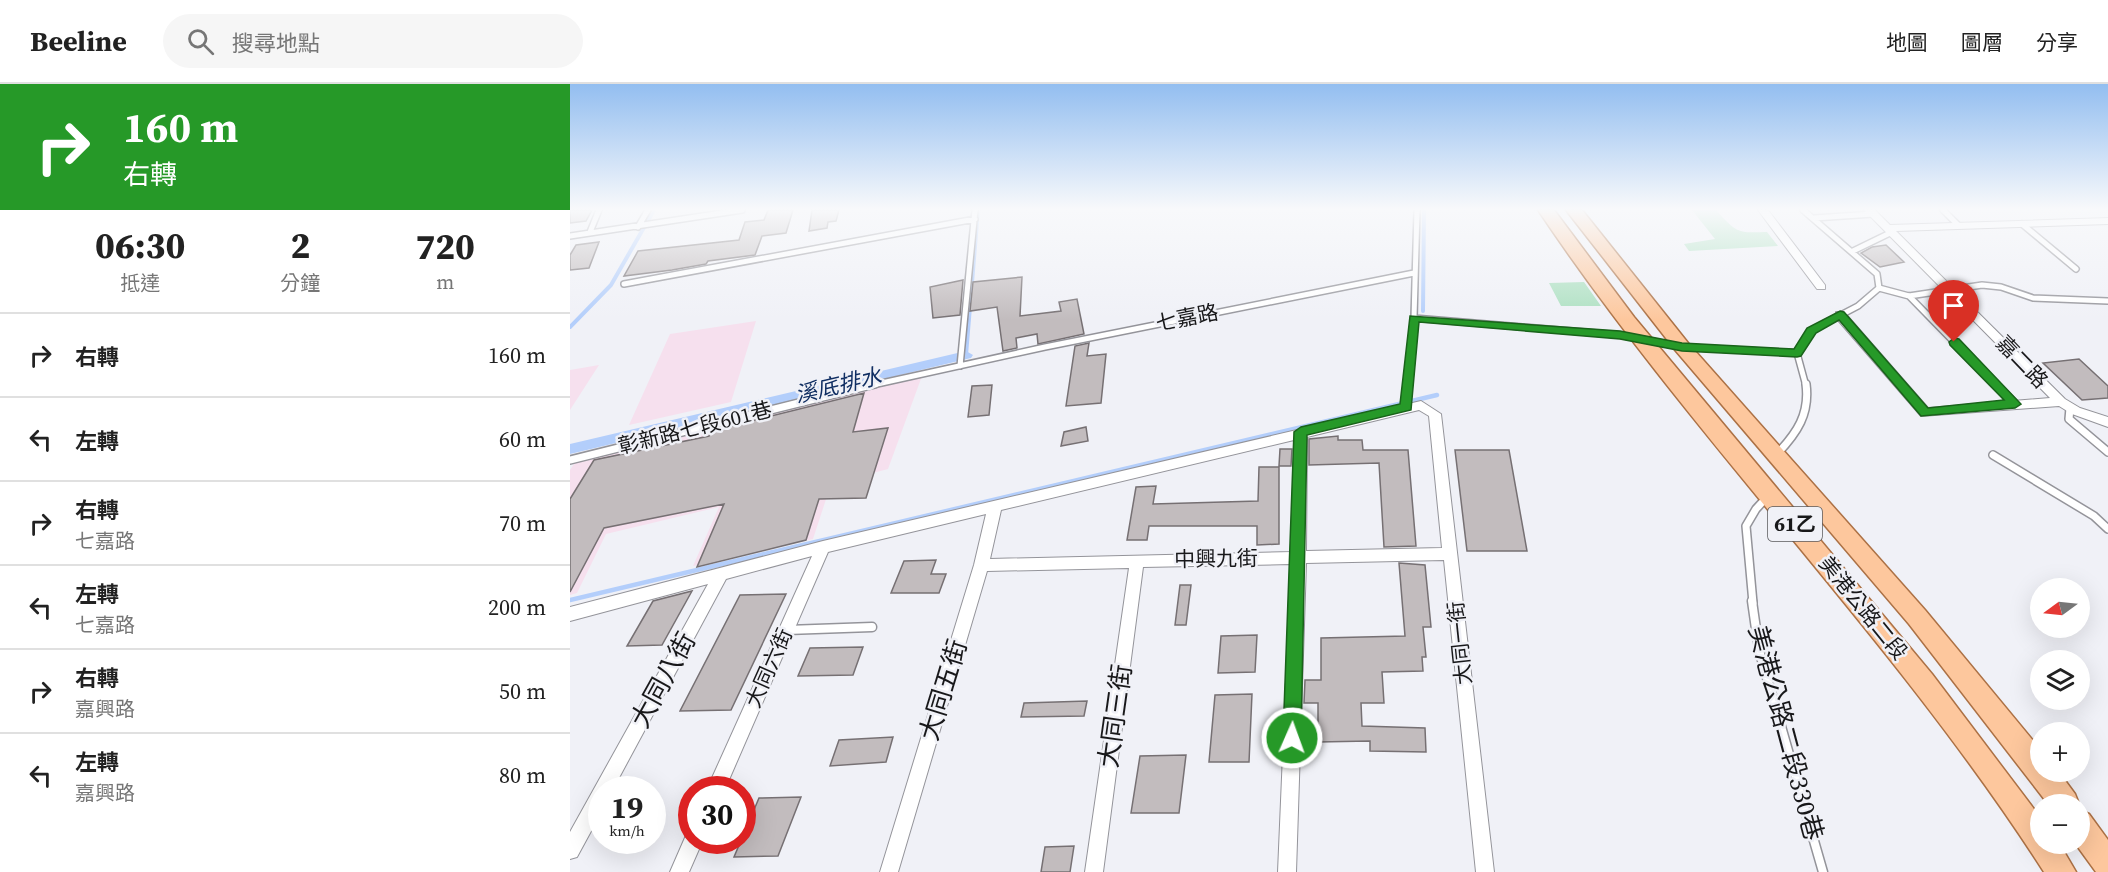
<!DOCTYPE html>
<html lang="zh-TW">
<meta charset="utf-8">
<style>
:root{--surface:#fff;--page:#f6f6f6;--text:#222;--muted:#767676;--line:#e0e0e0}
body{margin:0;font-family:"Source Serif 4","Noto Sans TC",serif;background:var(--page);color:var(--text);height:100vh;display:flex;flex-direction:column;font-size:22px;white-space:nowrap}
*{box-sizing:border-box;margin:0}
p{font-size:20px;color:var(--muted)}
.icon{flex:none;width:33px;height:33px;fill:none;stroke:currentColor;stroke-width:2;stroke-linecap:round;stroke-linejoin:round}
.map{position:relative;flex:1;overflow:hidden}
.panel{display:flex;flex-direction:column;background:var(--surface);width:570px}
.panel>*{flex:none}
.guide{background:#269928;color:#fff;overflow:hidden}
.needle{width:39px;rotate:255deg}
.tools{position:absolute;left:1460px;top:494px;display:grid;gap:12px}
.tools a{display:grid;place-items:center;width:60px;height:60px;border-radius:50%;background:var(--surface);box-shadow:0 6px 24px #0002;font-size:30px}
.speed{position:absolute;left:18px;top:692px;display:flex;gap:12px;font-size:30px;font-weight:700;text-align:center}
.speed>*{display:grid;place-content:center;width:78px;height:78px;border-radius:50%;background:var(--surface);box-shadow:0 6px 24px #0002;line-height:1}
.speed small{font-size:15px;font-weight:400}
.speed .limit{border:9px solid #d22;background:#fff;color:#111}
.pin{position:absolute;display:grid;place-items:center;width:51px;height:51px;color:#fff;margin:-62px -26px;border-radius:50% 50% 50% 0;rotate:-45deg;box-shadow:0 0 6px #0007}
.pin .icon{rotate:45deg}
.me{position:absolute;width:66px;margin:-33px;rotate:2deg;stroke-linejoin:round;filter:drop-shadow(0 0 4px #0008)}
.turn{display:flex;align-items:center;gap:21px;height:126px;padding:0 24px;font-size:27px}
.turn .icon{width:78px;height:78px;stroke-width:2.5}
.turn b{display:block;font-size:42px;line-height:51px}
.eta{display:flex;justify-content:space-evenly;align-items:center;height:102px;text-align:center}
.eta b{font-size:36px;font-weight:800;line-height:42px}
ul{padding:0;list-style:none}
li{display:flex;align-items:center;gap:18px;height:84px;padding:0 24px;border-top:2px solid var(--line)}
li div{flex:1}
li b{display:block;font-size:22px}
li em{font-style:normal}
header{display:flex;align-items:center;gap:36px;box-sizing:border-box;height:84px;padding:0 30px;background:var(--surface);border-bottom:2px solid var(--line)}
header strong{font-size:28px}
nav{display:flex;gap:33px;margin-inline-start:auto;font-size:21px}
.search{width:420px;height:54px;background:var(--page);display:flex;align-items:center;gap:15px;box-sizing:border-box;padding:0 21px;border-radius:33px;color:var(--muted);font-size:22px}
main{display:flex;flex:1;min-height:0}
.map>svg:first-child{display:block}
</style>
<header>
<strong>Beeline</strong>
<div class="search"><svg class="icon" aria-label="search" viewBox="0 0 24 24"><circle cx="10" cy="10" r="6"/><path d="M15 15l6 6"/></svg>搜尋地點</div>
<nav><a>地圖</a><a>圖層</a><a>分享</a></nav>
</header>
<main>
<section class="panel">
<div class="guide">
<div class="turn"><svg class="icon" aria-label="right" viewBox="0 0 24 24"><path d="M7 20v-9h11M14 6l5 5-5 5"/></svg><div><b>160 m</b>右轉</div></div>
</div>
<div class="eta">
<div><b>06:30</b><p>抵達</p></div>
<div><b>2</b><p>分鐘</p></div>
<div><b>720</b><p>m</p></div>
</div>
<ul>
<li><svg class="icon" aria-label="right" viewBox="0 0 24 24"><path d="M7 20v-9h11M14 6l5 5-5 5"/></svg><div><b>右轉</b></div><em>160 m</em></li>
<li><svg class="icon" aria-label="left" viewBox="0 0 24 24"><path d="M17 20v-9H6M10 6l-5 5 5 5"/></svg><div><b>左轉</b></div><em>60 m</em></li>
<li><svg class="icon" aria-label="right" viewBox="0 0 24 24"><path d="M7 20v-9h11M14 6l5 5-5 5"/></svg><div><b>右轉</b><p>七嘉路</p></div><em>70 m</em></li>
<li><svg class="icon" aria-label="left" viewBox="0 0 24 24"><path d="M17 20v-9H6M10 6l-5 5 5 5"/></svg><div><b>左轉</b><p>七嘉路</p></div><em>200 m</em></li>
<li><svg class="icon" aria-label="right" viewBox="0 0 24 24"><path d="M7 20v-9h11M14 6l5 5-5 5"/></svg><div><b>右轉</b><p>嘉興路</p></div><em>50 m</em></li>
<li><svg class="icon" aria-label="left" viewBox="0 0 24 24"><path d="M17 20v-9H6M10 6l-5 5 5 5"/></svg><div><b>左轉</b><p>嘉興路</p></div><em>80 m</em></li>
</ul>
</section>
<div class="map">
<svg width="1538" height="788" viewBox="0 0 1538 788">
<rect width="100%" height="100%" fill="#f0f1f7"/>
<path fill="#f6e0ee" d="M186,237L161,318L59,341L100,250Z
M29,281L0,326V286Z
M352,292L318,385L261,400L243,455L123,482L149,423L36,450L7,509L0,511V386L6,377Z"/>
<path fill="#ade0c1" d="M1122,126H1146C1167,149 1167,149 1197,148L1208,162L1119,167L1114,160L1145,155Z
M1014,198L1031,222H991L979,199Z"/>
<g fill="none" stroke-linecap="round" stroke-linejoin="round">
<path stroke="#b3cefb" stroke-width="4" d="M853,227L854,126
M0,243L41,201L84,126
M396,271L408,126"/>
<path stroke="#b3cefb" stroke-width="4.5" d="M0,516L867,311"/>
<path fill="#b3cefb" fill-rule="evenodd" d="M396,267L403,271L401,274L0,370V360Z"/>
</g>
<path fill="#c2bcbe" stroke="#767073" stroke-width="1.5" d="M0,126H22L16,137L0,139Z
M198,126H223L216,149L192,152L185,171L138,177L136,180L102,186L54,192L68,167L169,156L175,138L194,136Z
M242,126H269L266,137L258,138L257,144L239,147Z
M29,158L19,184L0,186V171L6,161Z
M1316,161L1334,178L1310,183L1291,169L1302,163Z
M452,193L450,232L491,227L489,218L507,215L514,250L468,260L467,250L446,254L447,264L433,267L427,223L400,227L403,198Z
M393,196L390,231L363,234L360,203Z
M519,259L517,272L536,270L531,319L496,322L505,262Z
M1509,275L1538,302V314L1512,316L1473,279Z
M422,301L419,331L398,333L402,302Z
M294,309L283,348L318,344L296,414L249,415L236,456L127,483L154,420L34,444L0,508V415L24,376L139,352L141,347Z
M516,343L518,357L491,362L494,348Z
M768,352V356H792L793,366H838L846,462L814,463L809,379L739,381V355Z
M710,365H722L721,382H709Z
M885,366H939L957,467H897Z
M689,383H709V460L687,461V442H579L577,456H557L566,403L586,402L583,420L688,417Z
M366,476L361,490H376L369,509H321L334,477Z
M829,479L855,481L861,543H853L856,573H852L853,587L812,588L814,619H791L792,642L855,644L856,668L800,667V657L748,658V619H734L735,596H751V554L835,552Z
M610,501H621L616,541H605Z
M122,507L92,561L57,562L83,517Z
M216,510L161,626L110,627L170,511Z
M687,551L685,588L648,589L651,552Z
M293,563L283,591L228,592L240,564Z
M682,610L679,678H639L645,611Z
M517,617L514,632L451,633L454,619Z
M323,653L316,678L260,682L269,656Z
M616,671L609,729H561L570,672Z
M231,713L208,772L164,773L189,714Z
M504,762L500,788H471L475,763Z"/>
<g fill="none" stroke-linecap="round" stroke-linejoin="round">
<g stroke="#94949a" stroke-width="8">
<path id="service-far2" d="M1233,126L1307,190L1309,204
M1373,126L1388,141
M1244,134L1303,130
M1452,140L1506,185
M68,143L78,126
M20,148L29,126
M0,152L172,126
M1283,167L1322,148
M54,200L405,135
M1309,204L1339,212L1412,201L1431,203L1463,214L1538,217
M1339,212L1427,302
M844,234L1050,251L1112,263L1227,269L1242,246L1288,222L1309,204
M1227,269L1236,302
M390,282L405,126
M298,302L475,263L844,189
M838,302L844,234L847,126"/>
</g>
<g stroke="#94949a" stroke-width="10">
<path id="service-far1" d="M1425,300L1445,320
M836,323L838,300
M1500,324L1499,335L1538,368
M1207,370C1227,349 1240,330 1236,300
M1423,371L1524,432L1538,445
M0,376L305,300
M1183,519L1176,442L1186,425L1198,412"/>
</g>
<g stroke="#94949a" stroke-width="11">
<path id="service" d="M1182,517L1189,566L1253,788
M217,546L302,543"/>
</g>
<g stroke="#94949a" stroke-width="2">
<path id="minor" d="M1188,126H1198L1255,201V205H1247Z
M1294,126H1305L1320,141L1538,134V140L1326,147L1495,315L1510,324L1538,333V343L1502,330L1489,322L1351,332L1266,234V228H1274L1358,324L1480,314Z
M851,317L871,330L924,788H906L874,476L736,479L726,788H708L721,480L573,483L533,788H515L559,484L417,487L328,788H310L404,481L416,430L258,468L155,705H137L242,472L156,495L43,705H32V727L7,773L0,775V748L138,500L0,537V523L253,457ZM849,326L859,332L872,464L736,467L737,353ZM724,356L722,468L420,475L431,426Z
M122,748V756H133L119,788H100L117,749Z"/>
</g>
<g stroke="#ac7145" stroke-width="3">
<path id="primary" d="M968,126H984L1064,233L1362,590L1470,733V759H1489L1506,788H1474C1324,554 1123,357 968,126Z
M996,126H1012L1118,259L1355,526L1470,665V687H1488L1505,710L1509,720H1478L1339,540L1106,267Z
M1509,726L1519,730L1538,756V788H1526L1505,759H1509Z"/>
</g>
<use href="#service-far2" stroke="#fff" stroke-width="5"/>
<use href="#service-far1" stroke="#fff" stroke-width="7"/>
<use href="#service" stroke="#fff" stroke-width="8"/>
<use href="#minor" fill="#fff" fill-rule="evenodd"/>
<use href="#primary" fill="#fdc79d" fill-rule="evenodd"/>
</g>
<linearGradient id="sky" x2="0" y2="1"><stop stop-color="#93bef0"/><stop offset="0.53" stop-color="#f8f9fb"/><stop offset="1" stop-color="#f8f9fb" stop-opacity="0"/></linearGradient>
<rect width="1538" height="236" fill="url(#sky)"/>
<path fill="#269928" stroke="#19631a" stroke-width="1.5" d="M1270,227L1274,228L1358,324L1434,316L1380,261L1379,258L1384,254L1389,255L1451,320L1445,324L1351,332L1269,236L1246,249L1231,272L1227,273L1112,267L1050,255L849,238L841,326L737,351L731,654L728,660L722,662L716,660L713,654L724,348L731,343L830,320L840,232L1050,247L1112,259L1224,265L1237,244Z"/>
<g text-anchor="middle" stroke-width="5" stroke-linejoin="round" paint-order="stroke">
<rect fill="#f0f1f7" stroke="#59595c" stroke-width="1.5" x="1198" y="423" width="54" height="34" rx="4.5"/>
<g font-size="20" font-weight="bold" fill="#18181a">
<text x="1225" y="447">61乙</text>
</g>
<g font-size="21" fill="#18181a" stroke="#f0f1f7">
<text transform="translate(617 234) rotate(-11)" y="7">七嘉路</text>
<text transform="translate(1452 278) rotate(46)" y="7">嘉二路</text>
<text transform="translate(125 344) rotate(-14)" y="7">彰新路七段601巷</text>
<text transform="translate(646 475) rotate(-1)" y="7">中興九街</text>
<text transform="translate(1293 524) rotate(51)" y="7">美港公路二段</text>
<text transform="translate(890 559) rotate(-96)" y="7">大同一街</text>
<text transform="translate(199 584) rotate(-66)" y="7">大同六街</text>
</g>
<g font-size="22" font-style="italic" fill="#102e62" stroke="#f0f1f7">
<text transform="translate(268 301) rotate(-13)" y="8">溪底排水</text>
</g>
<g font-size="26" fill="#18181a" stroke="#f0f1f7">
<text transform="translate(93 596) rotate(-61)" y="9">大同八街</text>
<text transform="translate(373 606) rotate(-73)" y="9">大同五街</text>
<text transform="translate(545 632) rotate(-82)" y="9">大同三街</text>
<text transform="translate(1216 649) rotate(75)" y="9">美港公路二段330巷</text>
</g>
</g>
</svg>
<div class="tools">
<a><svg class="needle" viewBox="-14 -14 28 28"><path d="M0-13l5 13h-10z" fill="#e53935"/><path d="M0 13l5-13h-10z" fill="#767676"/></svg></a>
<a><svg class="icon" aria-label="layers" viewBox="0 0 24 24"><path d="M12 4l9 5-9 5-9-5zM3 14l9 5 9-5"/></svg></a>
<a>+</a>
<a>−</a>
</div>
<div class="speed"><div>19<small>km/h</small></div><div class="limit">30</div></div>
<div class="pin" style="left:1384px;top:258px;background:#d93025"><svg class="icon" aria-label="arrive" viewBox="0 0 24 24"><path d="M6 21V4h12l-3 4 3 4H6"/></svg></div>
<svg class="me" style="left:722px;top:654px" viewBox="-20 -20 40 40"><circle r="17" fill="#269928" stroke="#fff" stroke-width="3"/><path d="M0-11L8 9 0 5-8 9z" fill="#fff"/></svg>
</div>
</main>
